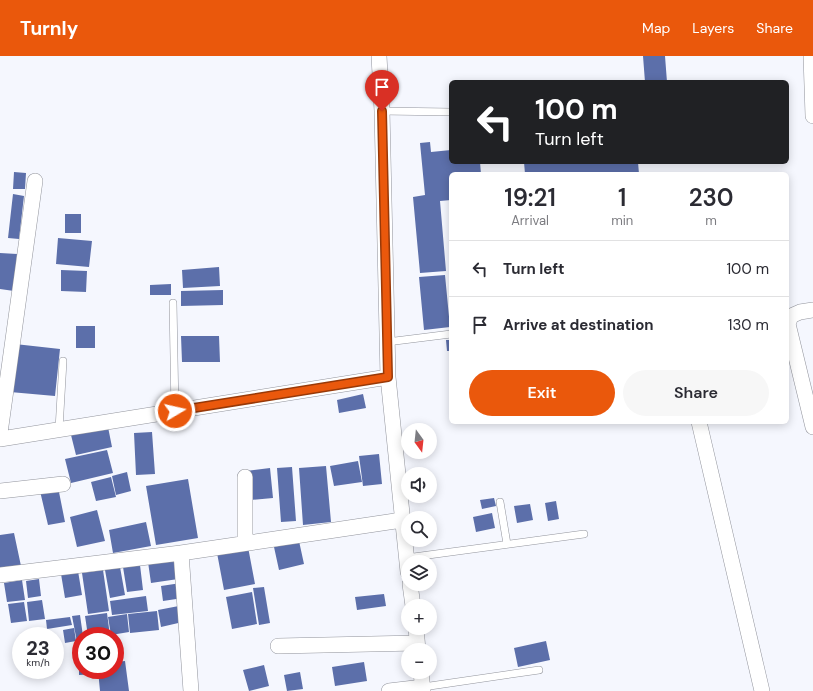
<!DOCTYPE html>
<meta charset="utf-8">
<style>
:root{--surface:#fff;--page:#f7f7f7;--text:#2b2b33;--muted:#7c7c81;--line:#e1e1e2;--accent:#ea580c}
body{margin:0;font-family:"DM Sans",sans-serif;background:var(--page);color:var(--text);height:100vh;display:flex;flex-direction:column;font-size:15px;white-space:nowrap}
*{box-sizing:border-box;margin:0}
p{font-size:13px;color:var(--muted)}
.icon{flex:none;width:22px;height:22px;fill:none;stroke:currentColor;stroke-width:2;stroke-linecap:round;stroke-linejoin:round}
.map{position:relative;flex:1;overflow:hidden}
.sheet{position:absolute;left:449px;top:116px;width:340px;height:252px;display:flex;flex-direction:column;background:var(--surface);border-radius:6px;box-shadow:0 2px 10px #0003}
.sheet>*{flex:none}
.top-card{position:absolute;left:449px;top:24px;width:340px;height:84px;border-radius:6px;box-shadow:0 2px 10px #0003;background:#202124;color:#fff;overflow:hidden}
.needle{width:26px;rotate:165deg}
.tools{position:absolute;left:401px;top:367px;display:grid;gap:8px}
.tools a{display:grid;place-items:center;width:36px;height:36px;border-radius:50%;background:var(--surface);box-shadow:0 2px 10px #0003;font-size:20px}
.speed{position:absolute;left:12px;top:571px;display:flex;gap:8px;font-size:20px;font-weight:700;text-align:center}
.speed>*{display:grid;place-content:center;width:52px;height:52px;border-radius:50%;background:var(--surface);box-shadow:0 2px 10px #0003;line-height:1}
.speed small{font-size:10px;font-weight:400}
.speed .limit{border:6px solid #d22;background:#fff;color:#111}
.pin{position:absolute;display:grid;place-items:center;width:34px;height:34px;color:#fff;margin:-41px -17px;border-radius:50% 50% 50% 0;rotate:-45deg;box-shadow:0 0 4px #0007}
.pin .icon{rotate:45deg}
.me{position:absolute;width:44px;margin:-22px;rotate:81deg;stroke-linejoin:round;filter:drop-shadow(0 0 3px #0008)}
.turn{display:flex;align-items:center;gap:14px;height:84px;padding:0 20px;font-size:18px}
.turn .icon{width:52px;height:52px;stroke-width:2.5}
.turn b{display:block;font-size:28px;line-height:34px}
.eta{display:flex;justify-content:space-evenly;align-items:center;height:68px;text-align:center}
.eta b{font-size:24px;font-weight:600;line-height:28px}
.action{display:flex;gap:8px;margin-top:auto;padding:8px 20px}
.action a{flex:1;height:46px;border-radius:24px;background:var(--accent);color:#fff;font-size:16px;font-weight:600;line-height:46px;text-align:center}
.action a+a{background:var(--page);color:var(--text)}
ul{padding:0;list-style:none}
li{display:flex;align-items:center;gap:12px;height:56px;padding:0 20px;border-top:1px solid var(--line)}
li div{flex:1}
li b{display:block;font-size:15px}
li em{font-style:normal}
header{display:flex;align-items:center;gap:24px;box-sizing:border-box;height:56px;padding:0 20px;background:var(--accent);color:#fff}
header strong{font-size:19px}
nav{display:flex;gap:22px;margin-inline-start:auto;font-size:14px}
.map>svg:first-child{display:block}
</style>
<header>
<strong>Turnly</strong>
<nav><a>Map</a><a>Layers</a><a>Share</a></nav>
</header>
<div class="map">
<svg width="813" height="635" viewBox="0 0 813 635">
<rect width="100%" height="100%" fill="#f5f7fe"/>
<path fill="#5c6faa" d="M643,0H665L667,26H645Z
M430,86L431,96L451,94V106H480L481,118H451V144L440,145L446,215L420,217L413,141L425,139L420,87Z
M524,106H638L639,118H525Z
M14,116L26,117L25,133H13Z
M13,138L24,140L19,183L8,182Z
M65,158H81V177H65Z
M58,182L92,185L89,211L56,208Z
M0,197L17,198L14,235L0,233Z
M219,211L220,230L183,232L182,214Z
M61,214L87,215L86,236L61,235Z
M445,219L450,271L424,274L419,221Z
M171,228V239H150V229Z
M223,234V249L181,250V235Z
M76,270H95V292H76Z
M181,280H219L220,306H182Z
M446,284H451V295H447Z
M15,288L60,293L55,340L10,336Z
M363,338L366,352L339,357L337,344Z
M108,371L112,391L76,399L71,379Z
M152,376L155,418L136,419L134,377Z
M107,394L113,417L71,427L65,403Z
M379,398L382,428L363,430L359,400Z
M358,405L362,426L334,430L330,410Z
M326,410L331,466L303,469L299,412Z
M292,411L296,465L281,466L277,412Z
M270,412L273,442L250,444L246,415Z
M127,416L131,435L116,439L112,420Z
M111,421L116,441L96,445L91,426Z
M188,423L198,482L156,489L146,430Z
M58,431L65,466L48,469L40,435Z
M494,442L496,450L482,453L480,444Z
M556,445L559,463L548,465L545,447Z
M530,448L533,464L517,467L514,450Z
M97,454L105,485L77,491L70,461Z
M492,457L495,472L476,476L473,461Z
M146,466L151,490L113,497L109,474Z
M14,477L21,510L0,515V479Z
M299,485L304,508L279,514L274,491Z
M248,491L255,528L224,534L217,497Z
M181,501L185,522L151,527L148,506Z
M140,509L143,534L127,536L123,511Z
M120,511L125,539L110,542L105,514Z
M103,514L109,555L88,558L82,517Z
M78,515L82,539L65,542L61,518Z
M39,523L41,540L28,542L26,525Z
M22,524L25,544L7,546L4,527Z
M181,527L183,542L163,545L161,530Z
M264,531L270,567L259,569L253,532Z
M252,536L257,568L232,573L226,541Z
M384,538L386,550L357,554L355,541Z
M146,540L148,555L112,559L110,545Z
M42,544L45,563L29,565L27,546Z
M24,546L27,565L11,567L8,548Z
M184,549L187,565L161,571L158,554Z
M157,555L159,574L130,577L128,558Z
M107,557L110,580H88L85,560Z
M127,558L129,576L111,579L108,561Z
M80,559L83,580H81V586H77L72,560Z
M70,561L72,569L47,573L46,564Z
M74,572L76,585L65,587L63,574Z
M546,585L550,604L518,611L514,592Z
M79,605H81V614H95V618L79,619Z
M125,605L129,635H100L98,614H115V606Z
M364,606L367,625L335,630L332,611Z
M264,609L269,630L249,635L243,614Z
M300,616L303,633L287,635L284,619Z"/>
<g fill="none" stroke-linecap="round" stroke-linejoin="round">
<g stroke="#92949c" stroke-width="8">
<path id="lane" d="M382,55L451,56
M173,247L175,355
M387,286L451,278
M59,373L63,305
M500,446L507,488
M406,502L584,478
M423,631L539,614"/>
</g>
<g stroke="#92949c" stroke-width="16">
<path id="street" d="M379,0L382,55L388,321L408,516
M811,0L813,60
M813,254L800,256L791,260L788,268L813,371
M699,366L762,635
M0,377L35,125
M0,383L388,321
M0,435L63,428
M245,487V421
M181,497L191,635
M0,519L181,497L402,464
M410,528L413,550
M416,572L418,594
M278,590L417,587
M421,616L423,635
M389,635L423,631"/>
</g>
<use href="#lane" stroke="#fff" stroke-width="7"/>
<use href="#street" stroke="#fff" stroke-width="15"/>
</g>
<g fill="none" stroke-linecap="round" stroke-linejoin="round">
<g stroke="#983908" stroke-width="10">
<path id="route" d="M175,355L388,321L382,55"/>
</g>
<use href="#route" stroke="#ea580c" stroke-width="7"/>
</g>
</svg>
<div class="tools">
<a><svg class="needle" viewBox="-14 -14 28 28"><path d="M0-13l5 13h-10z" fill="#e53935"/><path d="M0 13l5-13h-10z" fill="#7c7c81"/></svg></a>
<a><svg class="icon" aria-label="sound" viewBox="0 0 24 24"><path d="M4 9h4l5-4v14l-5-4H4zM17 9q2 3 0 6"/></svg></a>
<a><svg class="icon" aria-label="search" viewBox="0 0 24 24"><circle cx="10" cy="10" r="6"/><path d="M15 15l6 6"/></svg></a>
<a><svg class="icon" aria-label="layers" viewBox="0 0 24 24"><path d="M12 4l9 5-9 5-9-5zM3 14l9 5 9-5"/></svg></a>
<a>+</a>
<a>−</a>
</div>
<div class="speed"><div>23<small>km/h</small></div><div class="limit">30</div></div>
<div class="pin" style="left:382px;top:55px;background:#d93025"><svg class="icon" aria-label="arrive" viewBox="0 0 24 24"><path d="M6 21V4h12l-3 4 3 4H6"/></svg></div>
<svg class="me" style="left:175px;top:355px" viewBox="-20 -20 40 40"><circle r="17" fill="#ea580c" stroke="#fff" stroke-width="3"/><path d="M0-11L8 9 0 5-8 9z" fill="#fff"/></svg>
<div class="top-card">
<div class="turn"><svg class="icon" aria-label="left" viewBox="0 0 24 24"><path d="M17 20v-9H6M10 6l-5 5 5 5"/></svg><div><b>100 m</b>Turn left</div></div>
</div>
<section class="sheet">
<div class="eta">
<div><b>19:21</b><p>Arrival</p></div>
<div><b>1</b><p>min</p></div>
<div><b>230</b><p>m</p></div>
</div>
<ul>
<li><svg class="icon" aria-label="left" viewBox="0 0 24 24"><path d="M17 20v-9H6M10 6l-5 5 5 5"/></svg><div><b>Turn left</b></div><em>100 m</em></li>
<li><svg class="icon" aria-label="arrive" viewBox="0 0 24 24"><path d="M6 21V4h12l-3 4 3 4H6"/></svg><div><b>Arrive at destination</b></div><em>130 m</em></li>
</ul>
<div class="action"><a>Exit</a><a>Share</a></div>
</section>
</div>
